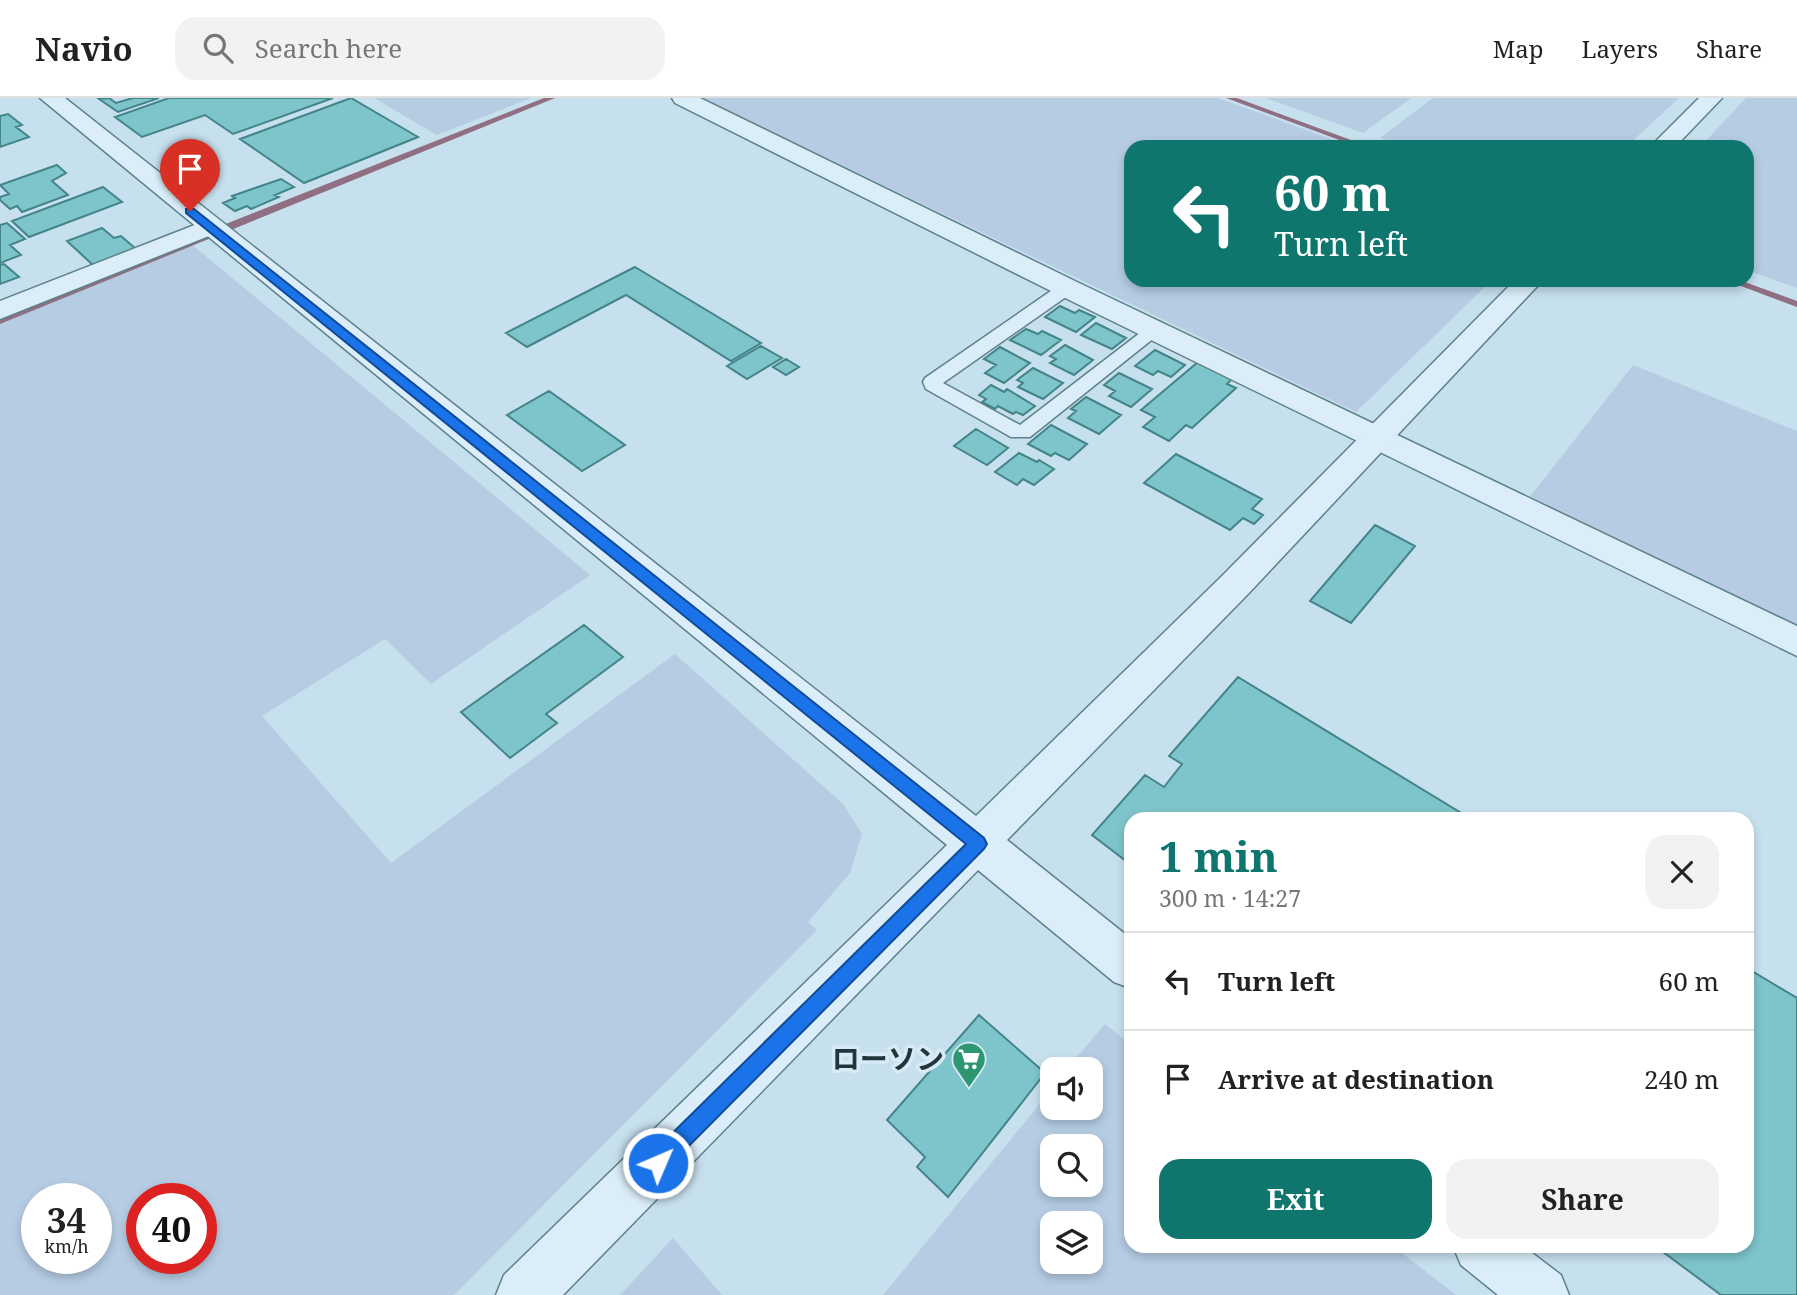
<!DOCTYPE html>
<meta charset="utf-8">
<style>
:root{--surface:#fff;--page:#f2f2f2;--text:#222;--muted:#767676;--line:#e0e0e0;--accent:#0f766e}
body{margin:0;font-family:"Noto Serif","Noto Sans JP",serif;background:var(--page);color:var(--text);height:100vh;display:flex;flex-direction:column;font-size:26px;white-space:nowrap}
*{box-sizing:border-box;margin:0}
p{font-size:23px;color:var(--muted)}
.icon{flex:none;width:38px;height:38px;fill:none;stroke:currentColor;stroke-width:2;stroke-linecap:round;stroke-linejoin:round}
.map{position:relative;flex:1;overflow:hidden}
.sheet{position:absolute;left:1124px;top:714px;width:630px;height:441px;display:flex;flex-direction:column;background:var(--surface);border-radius:21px;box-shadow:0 4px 10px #0003}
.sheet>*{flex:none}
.top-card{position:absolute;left:1124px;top:42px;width:630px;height:147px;border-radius:21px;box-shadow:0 4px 10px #0003;background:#0f766e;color:#fff;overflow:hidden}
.tools{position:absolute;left:1040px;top:959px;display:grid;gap:14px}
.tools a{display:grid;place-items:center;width:63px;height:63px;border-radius:14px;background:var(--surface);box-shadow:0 4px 10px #0003;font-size:35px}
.speed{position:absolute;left:21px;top:1085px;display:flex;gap:14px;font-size:35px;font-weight:700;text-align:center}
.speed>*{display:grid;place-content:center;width:91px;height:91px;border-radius:50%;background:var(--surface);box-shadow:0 4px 10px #0003;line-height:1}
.speed small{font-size:18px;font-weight:400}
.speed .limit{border:10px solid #d22;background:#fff;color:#111}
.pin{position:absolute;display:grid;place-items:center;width:60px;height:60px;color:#fff;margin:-72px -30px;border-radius:50% 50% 50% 0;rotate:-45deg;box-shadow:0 0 7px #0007}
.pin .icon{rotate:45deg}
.me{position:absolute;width:77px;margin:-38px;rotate:45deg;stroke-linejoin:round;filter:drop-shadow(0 0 5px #0008)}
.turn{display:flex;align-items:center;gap:24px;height:147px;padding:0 35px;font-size:32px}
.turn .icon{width:91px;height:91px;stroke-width:2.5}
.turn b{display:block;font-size:49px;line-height:60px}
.round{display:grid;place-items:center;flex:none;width:74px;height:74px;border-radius:21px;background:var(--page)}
.headline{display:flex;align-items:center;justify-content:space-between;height:119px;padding:0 35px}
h1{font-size:42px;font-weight:700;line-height:52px;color:var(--accent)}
.button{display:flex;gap:14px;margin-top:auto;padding:14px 35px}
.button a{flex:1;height:80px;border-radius:21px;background:var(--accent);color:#fff;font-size:28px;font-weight:700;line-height:80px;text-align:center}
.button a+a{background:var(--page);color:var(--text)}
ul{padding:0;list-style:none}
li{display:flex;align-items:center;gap:21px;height:98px;padding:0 35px;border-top:2px solid var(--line)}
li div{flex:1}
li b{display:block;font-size:26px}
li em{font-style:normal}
header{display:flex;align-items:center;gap:42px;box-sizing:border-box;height:98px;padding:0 35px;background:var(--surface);border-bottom:2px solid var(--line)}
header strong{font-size:33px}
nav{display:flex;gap:38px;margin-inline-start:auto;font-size:24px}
.search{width:490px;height:63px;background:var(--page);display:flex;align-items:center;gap:18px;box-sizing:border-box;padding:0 24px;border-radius:21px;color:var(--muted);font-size:26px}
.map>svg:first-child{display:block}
</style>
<header>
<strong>Navio</strong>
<div class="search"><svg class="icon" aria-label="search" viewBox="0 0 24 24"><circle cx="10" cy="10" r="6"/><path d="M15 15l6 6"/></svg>Search here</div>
<nav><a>Map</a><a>Layers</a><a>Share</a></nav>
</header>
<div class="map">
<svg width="1797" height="1197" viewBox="0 0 1797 1197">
<rect width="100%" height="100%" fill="#c7e0ee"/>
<path fill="#b5cce3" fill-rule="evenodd" d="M374,0H531L437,37Z
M702,0H1218L1353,49H1130V182H1492L1356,314Z
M1266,0H1411L1363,35Z
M1433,0H1679L1626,49H1405L1380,40Z
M1746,0H1797V190L1747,172L1746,49H1700Z
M190,145L590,477L431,586L385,541L262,618L391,765L675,556L843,706L862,736L850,775L808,824L817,832L454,1197H0V221ZM37,1101H96V1160H37ZM142,1101H201V1160H142Z
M1633,267L1797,333V528L1529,400Z
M1105,926L1130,946V1148H1393L1456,1197H883L1052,991V1010H1090V971H1067ZM1052,1048H1090V1087H1052ZM1052,1125H1090V1164H1052Z
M673,1140L722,1197H620Z"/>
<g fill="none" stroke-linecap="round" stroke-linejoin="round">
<path fill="#906f82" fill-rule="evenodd" d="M544,0H555L0,226V219L238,121Z
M1226,0H1237L1370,49H1358Z
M1725,182H1739L1797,203V209Z"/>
</g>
<path fill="#7ec5cb" stroke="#438488" stroke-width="2" d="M109,0L116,5L133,0H159L118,14L99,1Z
M169,0H333L233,36L205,17L142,39L115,19Z
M351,0L418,39L304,85L240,41Z
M8,16L22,27L16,29L29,39L0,49V18Z
M57,67L66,75L52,83L68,97L22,114L17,108L10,111L0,102V99L9,96L0,87Z
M281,81L294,89L275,97L279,99L251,111L247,108L235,113L223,105L235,100L232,98Z
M103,89L122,104L29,139L12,123Z
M7,125L25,141L10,147L21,157L0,165V127Z
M102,130L114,140L121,138L136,151L94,168L67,143Z
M4,166L19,179L0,186V167Z
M635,169L761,245L731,263L626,197L527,249L506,235Z
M1060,208L1075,215L1079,212L1095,219L1076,234L1045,219Z
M1096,225L1126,240L1112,251L1081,237Z
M1026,231L1038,236L1042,233L1061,242L1041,257L1010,242Z
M1065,247L1093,262L1074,277L1050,265L1056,261L1050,258Z
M761,248L782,260L747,281L727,268Z
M1000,249L1030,265L1004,285L985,275L996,267L984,261Z
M1155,252L1185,267L1171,279L1158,273L1153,277L1135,268Z
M786,261L799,269L786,277L773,269Z
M1198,264L1233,280L1227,286L1236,290L1192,330L1186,327L1169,343L1143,329L1155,319L1141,312Z
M1033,270L1063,285L1043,301L1018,289L1023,285L1017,282Z
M1119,275L1152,291L1131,309L1109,298L1115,293L1104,287Z
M991,287L1004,294L1007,291L1035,308L1023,317L1016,314L1013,316L998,308L995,311L982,304L986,301L979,297Z
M549,293L625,347L582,373L507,317Z
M1086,299L1121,317L1099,336L1068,320L1076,313L1071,311Z
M1051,327L1087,346L1069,362L1055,355L1051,358L1028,346Z
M976,331L1008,350L987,367L954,348Z
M1019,355L1037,364L1039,362L1054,371L1034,387L1023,381L1017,387L995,374Z
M1176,356L1262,401L1252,411L1263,417L1254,426L1243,420L1230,432L1144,385Z
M1375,427L1415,448L1351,525L1310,503Z
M584,527L623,559L546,616L557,625L510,660L461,614Z
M1238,579L1471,721H1130V766L1092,737L1145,677L1164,689L1182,666L1169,658Z
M1747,870L1797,900V1197H1721L1655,1148H1746Z
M979,917L1045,975L948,1099L917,1069L925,1059L887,1022Z"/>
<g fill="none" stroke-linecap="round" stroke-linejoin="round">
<g stroke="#5d8189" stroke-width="3">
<path id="service" d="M1067,185L1073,186L1076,190L1073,194L943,285L1020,327L1149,228H1161L1164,232L1030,339H1011L926,291L923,284L925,280L1061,186Z"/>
</g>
<g stroke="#5d8189" stroke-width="3">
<path id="minor" d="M672,0H700L1077,184L1797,528V558L1057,196L675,5Z
M210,121L219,124L223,129L219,134L0,221V203Z"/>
</g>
<g stroke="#5d8189" stroke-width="3">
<path id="tertiary" d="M40,0H65L976,718L1222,478L1515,182H1543L1248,496L1007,742L1130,840V890L1114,884L978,772L563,1197H496L504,1177L947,747Z
M1699,0H1722L1675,49H1650Z
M1453,1148H1523L1561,1177L1569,1197H1498L1461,1167Z"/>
</g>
<use href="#service" fill="#daedf8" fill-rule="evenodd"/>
<use href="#minor" fill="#daedf8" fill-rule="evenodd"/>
<use href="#tertiary" fill="#daedf8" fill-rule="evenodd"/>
</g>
<path fill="#1a73e8" stroke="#114b97" stroke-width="2" d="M186,111H194L984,740L987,746L984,751L665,1072L658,1075L650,1072L647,1065L650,1057L966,746L186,115Z"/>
<defs>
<g id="supermarket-pin" transform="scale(1.75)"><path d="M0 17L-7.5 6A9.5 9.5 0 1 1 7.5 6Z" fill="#2e9772" stroke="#d7eaf5"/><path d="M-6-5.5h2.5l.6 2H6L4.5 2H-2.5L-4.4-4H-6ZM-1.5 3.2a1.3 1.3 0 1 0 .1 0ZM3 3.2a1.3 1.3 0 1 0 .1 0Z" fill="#fff"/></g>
</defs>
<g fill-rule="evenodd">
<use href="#supermarket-pin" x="969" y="961"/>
</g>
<g text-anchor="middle" stroke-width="7" stroke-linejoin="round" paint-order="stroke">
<g font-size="28" font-weight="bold" fill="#20363a" stroke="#d7eaf5" text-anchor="end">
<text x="944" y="971">ローソン</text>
</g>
</g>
</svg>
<div class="tools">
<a><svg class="icon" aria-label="sound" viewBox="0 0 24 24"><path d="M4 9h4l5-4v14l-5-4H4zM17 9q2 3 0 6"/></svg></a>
<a><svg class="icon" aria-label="search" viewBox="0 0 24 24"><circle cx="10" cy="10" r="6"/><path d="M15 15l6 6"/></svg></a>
<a><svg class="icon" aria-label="layers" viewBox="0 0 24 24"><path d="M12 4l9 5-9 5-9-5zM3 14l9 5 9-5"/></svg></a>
</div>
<div class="speed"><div>34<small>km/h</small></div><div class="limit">40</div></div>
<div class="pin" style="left:190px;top:113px;background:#d93025"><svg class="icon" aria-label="arrive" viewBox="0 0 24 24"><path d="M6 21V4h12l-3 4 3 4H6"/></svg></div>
<svg class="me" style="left:658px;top:1065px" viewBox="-20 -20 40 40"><circle r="17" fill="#1a73e8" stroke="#fff" stroke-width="3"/><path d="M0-11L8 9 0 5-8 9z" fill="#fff"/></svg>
<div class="top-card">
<div class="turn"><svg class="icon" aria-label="left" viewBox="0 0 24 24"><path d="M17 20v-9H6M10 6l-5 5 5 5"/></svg><div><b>60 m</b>Turn left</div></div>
</div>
<section class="sheet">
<div class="headline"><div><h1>1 min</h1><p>300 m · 14:27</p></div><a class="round"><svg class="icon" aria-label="close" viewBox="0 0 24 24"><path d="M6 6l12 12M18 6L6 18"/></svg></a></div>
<ul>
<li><svg class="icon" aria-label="left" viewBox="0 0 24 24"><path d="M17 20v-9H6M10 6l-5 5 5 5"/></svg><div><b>Turn left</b></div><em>60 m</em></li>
<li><svg class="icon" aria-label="arrive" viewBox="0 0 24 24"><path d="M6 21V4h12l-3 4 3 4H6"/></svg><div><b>Arrive at destination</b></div><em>240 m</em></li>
</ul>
<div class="button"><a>Exit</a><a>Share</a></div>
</section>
</div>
